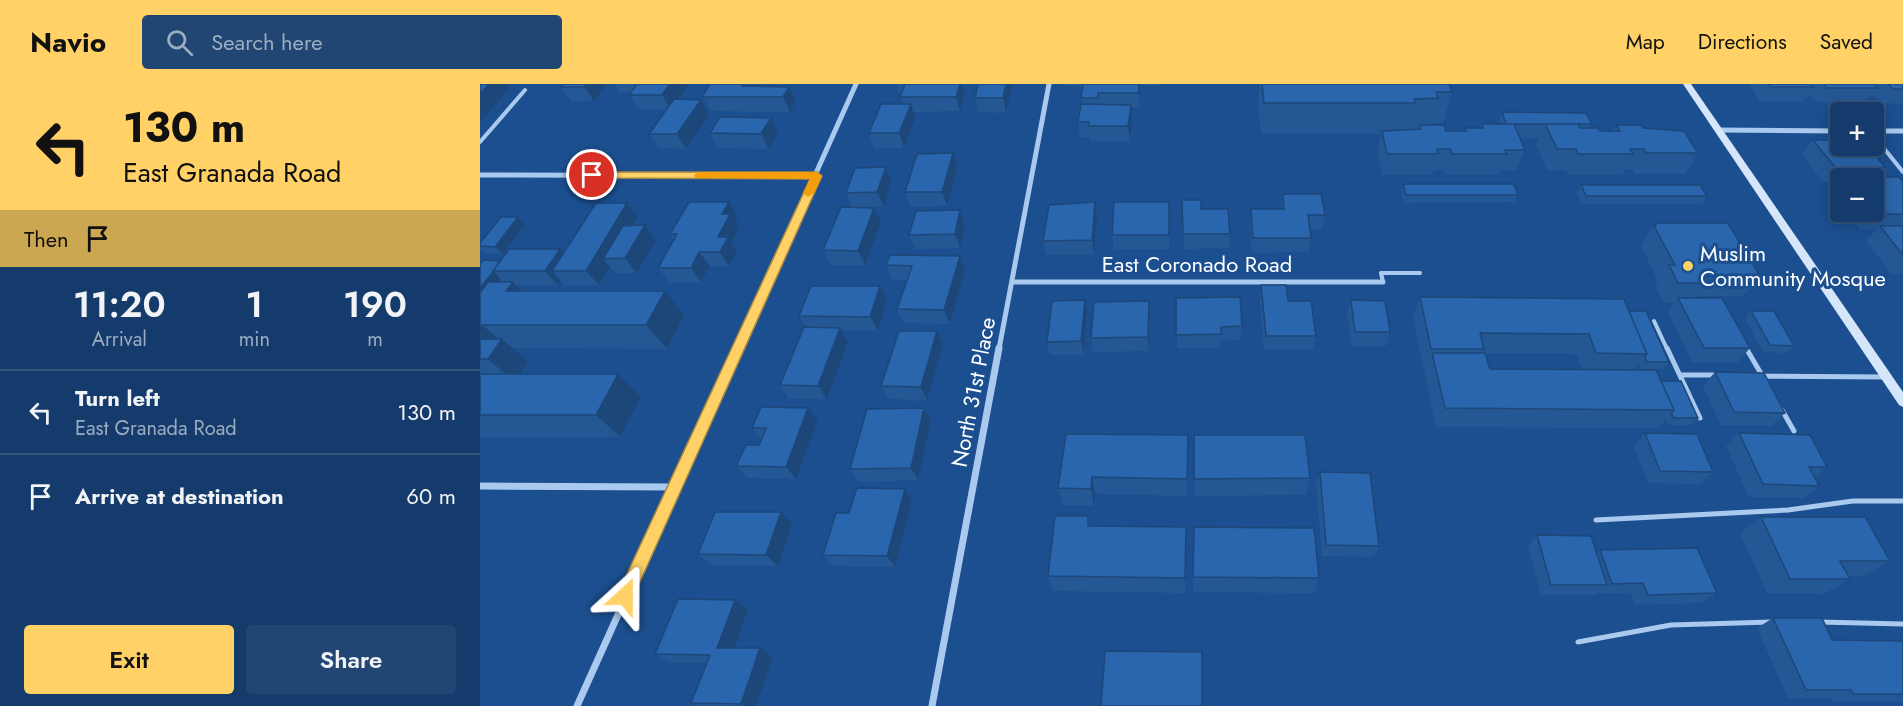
<!DOCTYPE html>
<meta charset="utf-8">
<style>
:root{--surface:#143b6b;--page:#214673;--text:#f1f3f6;--muted:#9dadc1;--line:#33557e;--accent:#ffd166}
body{margin:0;font-family:Jost,sans-serif;background:var(--page);color:var(--text);height:100vh;display:flex;flex-direction:column;font-size:22px;white-space:nowrap}
*{box-sizing:border-box;margin:0}
p{font-size:20px;color:var(--muted)}
.icon{flex:none;width:33px;height:33px;fill:none;stroke:currentColor;stroke-width:2;stroke-linecap:round;stroke-linejoin:round}
.map{position:relative;flex:1;overflow:hidden}
.details{display:flex;flex-direction:column;background:var(--surface);width:480px}
.details>*{flex:none}
.banner{background:#ffd166;color:#111;overflow:hidden}
.controls{position:absolute;left:1350px;top:18px;display:grid;gap:12px}
.controls a{display:grid;place-items:center;width:54px;height:54px;border-radius:6px;background:var(--surface);box-shadow:0 3px 15px #0003,0 0 0 2px var(--line);font-size:30px}
.pin{position:absolute;display:grid;place-items:center;width:51px;height:51px;color:#fff;margin:-26px;border:3px solid #fff;border-radius:50%;box-shadow:0 2px 6px #0007}
.me{position:absolute;width:66px;margin:-33px;rotate:24deg;stroke-linejoin:round;filter:drop-shadow(0 0 4px #0008)}
.turn{display:flex;align-items:center;gap:21px;height:126px;padding:0 24px;font-size:27px}
.turn .icon{width:78px;height:78px;stroke-width:2.5}
.turn b{display:block;font-size:42px;line-height:51px}
.then{display:flex;align-items:center;height:57px;padding:0 24px;background:#0003;gap:12px;font-size:22px}
.eta{display:flex;justify-content:space-evenly;align-items:center;height:102px;text-align:center}
.eta b{font-size:36px;font-weight:600;line-height:42px}
.cta{display:flex;gap:12px;margin-top:auto;padding:12px 24px}
.cta a{flex:1;height:69px;border-radius:6px;background:var(--accent);color:#111;font-size:24px;font-weight:600;line-height:69px;text-align:center}
.cta a+a{background:var(--page);color:var(--text)}
ul{padding:0;list-style:none}
li{display:flex;align-items:center;gap:18px;height:84px;padding:0 24px;border-top:2px solid var(--line)}
li div{flex:1}
li b{display:block;font-size:22px}
li em{font-style:normal}
header{display:flex;align-items:center;gap:36px;box-sizing:border-box;height:84px;padding:0 30px;background:var(--accent);color:#111}
header strong{font-size:28px}
nav{display:flex;gap:33px;margin-inline-start:auto;font-size:21px}
.search{width:420px;height:54px;background:var(--page);display:flex;align-items:center;gap:15px;box-sizing:border-box;padding:0 21px;border-radius:6px;color:var(--muted);font-size:22px}
main{display:flex;flex:1;min-height:0}
.map>svg:first-child{display:block}
</style>
<header>
<strong>Navio</strong>
<div class="search"><svg class="icon" aria-label="search" viewBox="0 0 24 24"><circle cx="10" cy="10" r="6"/><path d="M15 15l6 6"/></svg>Search here</div>
<nav><a>Map</a><a>Directions</a><a>Saved</a></nav>
</header>
<main>
<section class="details">
<div class="banner">
<div class="turn"><svg class="icon" aria-label="left" viewBox="0 0 24 24"><path d="M17 20v-9H6M10 6l-5 5 5 5"/></svg><div><b>130 m</b>East Granada Road</div></div>
<div class="then">Then<svg class="icon" aria-label="arrive" viewBox="0 0 24 24"><path d="M6 21V4h12l-3 4 3 4H6"/></svg></div>
</div>
<div class="eta">
<div><b>11:20</b><p>Arrival</p></div>
<div><b>1</b><p>min</p></div>
<div><b>190</b><p>m</p></div>
</div>
<ul>
<li><svg class="icon" aria-label="left" viewBox="0 0 24 24"><path d="M17 20v-9H6M10 6l-5 5 5 5"/></svg><div><b>Turn left</b><p>East Granada Road</p></div><em>130 m</em></li>
<li><svg class="icon" aria-label="arrive" viewBox="0 0 24 24"><path d="M6 21V4h12l-3 4 3 4H6"/></svg><div><b>Arrive at destination</b></div><em>60 m</em></li>
</ul>
<div class="cta"><a>Exit</a><a>Share</a></div>
</section>
<div class="map">
<svg width="1423" height="622" viewBox="0 0 1423 622">
<rect width="100%" height="100%" fill="#1b4f8f"/>
<g fill="none" stroke-linecap="round" stroke-linejoin="round">
<path stroke="#a9c9ee" stroke-width="4" d="M1394,52L1423,88
M0,58L45,6
M903,198L901,189H940
M1174,237L1187,265"/>
<path stroke="#a9c9ee" stroke-width="5" d="M1187,264L1220,334
M1266,264L1283,293
M1200,291H1238
M1282,292L1406,293
M1302,326L1314,347
M1116,436L1308,426L1373,417H1423
M1339,538L1423,540
M1098,558L1191,541L1291,538"/>
<path stroke="#a9c9ee" stroke-width="5" d="M1238,46L1360,47
M1394,47H1423
M0,91L337,92
M532,198H903
M257,265L376,0
M519,265L569,0"/>
<path stroke="#a9c9ee" stroke-width="7" d="M0,402L194,403
M97,622L258,264
M452,622L519,264"/>
<path fill="#d6e6fa" fill-rule="evenodd" d="M1203,0H1211L1423,308V323L1419,321Z"/>
</g>
<path fill="#245895" fill-rule="evenodd" d="M83,0H127L114,17L92,18L81,3Z
M134,0H209L198,15L229,31L206,65L179,64L169,50L187,26L158,25L149,11L151,8H139Z
M417,0H482L485,10L480,27L433,28L435,35L424,64H394L389,49L423,20L420,13L422,8H419Z
M498,0H532L526,29L498,28L495,14Z
M586,0H683V1H660V23H651L652,35L650,57H610V53H600L598,38L602,20L601,14L603,2H586Z
M780,0H969L972,8L963,39H951L950,41L966,47H983L984,44H1000L1002,40H1018L1022,28L1112,40L1110,44L1120,47H1133L1136,41L1163,44L1218,69L1205,90H1155L1152,85H1145L1142,91H1088L1086,86H1067L1056,60L1059,55L1040,54L1045,66L1036,86H1021L1019,91H965L964,86H954L952,91H902L897,68L901,50H781L778,21Z
M1262,0H1423V20L1401,19L1393,11L1386,19L1336,18L1329,10L1323,18L1280,17L1269,0Z
M269,2L309,3L316,17L310,28L231,27L222,13Z
M298,48L289,65L238,64L230,49Z
M1333,56L1405,83L1396,93L1423,98V190H1411L1386,156L1397,145H1379L1367,128H1394V94H1360V119L1352,108L1360,98H1343L1322,70Z
M477,84L467,122L431,123L425,108Z
M411,98L404,123L378,124H394L401,138L385,181H351L343,166L373,124L366,109Z
M923,100L1038,111L1035,118L924,119L921,108Z
M1101,101L1227,112L1222,120H1102L1097,109Z
M803,110L845,131L842,145L830,146L831,154L829,168L772,169L770,139L771,125L801,124Z
M702,116L750,150V164L704,165Z
M249,118L258,133L255,138L259,145L251,159L257,168L249,183L230,182L221,198H189L178,184L194,156L190,150Z
M615,118L617,133L614,171H566L563,157Z
M147,119L158,133L154,141H165L176,156L157,189H135L130,183L119,201L85,202L81,197L78,201H36L42,207L204,231L187,265L32,264L48,278L41,290L161,313L140,353H0V180L80,165L84,169Z
M480,126L485,141L480,164L435,165L429,151Z
M38,133L45,141L23,170H5L0,165V159Z
M690,133L689,165L634,166L632,151Z
M1175,139L1280,192L1263,212H1220L1218,214L1270,264L1258,278H1212L1188,228L1194,219H1184L1175,201L1178,197L1161,162Z
M480,172L485,186L470,240L424,239L417,225L427,196H412L406,181Z
M781,201L808,217L836,252L833,266H784L780,215Z
M940,213L1149,227L1189,278L1183,285H1161L1159,280L1155,286L1181,297L1218,334L1212,341H1188L1185,336L1178,344L956,343L944,288L946,284H943L933,233ZM1002,269L1096,270L1102,285H1010Z
M696,214L762,242L761,256L741,257V264H697Z
M407,216L398,247L361,246L368,258L347,315H309L300,301L326,243L319,232Z
M871,216L910,248L906,262H872L867,230Z
M669,217V267L613,268L611,254Z
M1271,227L1314,262L1307,269L1283,268L1265,234Z
M607,230L604,271H570L567,258Z
M457,247L463,261L447,316L408,315L401,302Z
M1235,288L1305,329L1291,342L1241,341L1223,302Z
M328,324L338,337L316,395L268,394L256,382L279,361L281,355L272,344Z
M451,337L438,396L379,398L370,385Z
M1165,349L1233,388L1220,400L1168,399L1154,362Z
M1259,349L1347,383L1335,392L1339,402L1323,414L1269,413L1246,362Z
M586,350L708,369L707,412L615,410L614,422L583,421L578,404Z
M714,351L830,394L826,411L714,412Z
M840,388L899,462L894,473L842,472L836,400Z
M425,405L432,417L415,483L353,482L343,471L369,429Z
M301,428L312,440L298,482L231,481L218,470Z
M608,432L611,442L706,459L705,509L573,507L568,492Z
M1281,433L1410,477L1383,492H1368L1370,495L1344,510L1287,509L1260,449Z
M714,443L839,494L834,509L713,508Z
M1057,451L1117,469L1120,466L1237,509L1222,519L1155,521L1150,509L1120,510V508L1116,511H1061L1048,462Z
M268,526L254,564L293,573L276,622H217L211,619L226,579H191L175,570Z
M1293,534L1352,556L1423,557V618H1353L1351,614H1308L1277,544Z"/>
<path fill="#1d4779" d="M0,0H26L30,4L0,38Z
M106,0H127L114,17L104,3Z
M190,0H209L191,26L182,11Z
M480,0H482L485,10L480,27L476,13Z
M526,0H532L526,29L523,14Z
M659,0L660,9V23L659,9Z
M309,3L316,17L310,28L303,13Z
M221,16L229,31L206,65L197,50Z
M431,20L435,35L424,64L419,49Z
M651,21L652,35L650,57L648,42Z
M291,34L298,48L289,65L281,50Z
M473,69L477,84L467,122L462,108Z
M406,83L411,98L404,123L397,108Z
M249,118L258,133L255,138L259,145L251,159L257,168L249,183L240,168L238,153L242,130Z
M615,118L617,133L614,171L612,156Z
M147,119L158,133L134,175H123L130,183L119,201L106,187Z
M394,124L401,138L385,181L378,167Z
M480,126L485,141L480,164L475,150Z
M38,133L45,141L23,170L15,163Z
M165,141L176,156L157,189L145,174Z
M80,165L93,179L72,187L81,197L78,201L65,187Z
M219,168L230,182L221,198L211,184Z
M480,172L485,186L470,240L464,226Z
M13,187L21,195L6,213L0,207V204Z
M33,198L57,222L26,207Z
M400,202L407,216L398,247L390,233Z
M185,207L204,231L187,265L166,241Z
M605,216L607,230L604,271L601,257Z
M669,217V267L668,253Z
M2,241L20,256L22,255L48,278L35,298L8,275L0,262V244Z
M360,244L368,258L347,315L338,302Z
M457,247L463,261L447,316L441,303Z
M138,290L161,313L140,353L116,331Z
M328,324L338,337L316,395L306,383Z
M444,324L451,337L438,396L431,384Z
M612,393L615,410L614,422L611,405Z
M425,405L432,417L415,483L407,472Z
M301,428L312,440L298,482L286,471Z
M255,516L268,526L251,573L237,564Z
M280,564L293,573L276,622H264L261,620Z"/>
<path fill="#2a66ad" stroke="#1d4779" stroke-width="1.5" d="M0,0H9L0,10Z
M84,0H106L104,3H81Z
M157,0H190L182,11H149Z
M230,0H263L262,2L309,3L303,13H222Z
M425,0H480L476,13H420Z
M498,0H526L523,14H495Z
M603,0H659V9H618V14H601Z
M782,0H969L972,8H956L958,14L934,15L935,19H784Z
M1288,0H1331L1334,3H1290Z
M1344,0H1394L1398,4H1347Z
M1408,0H1423V5H1413Z
M194,15L221,16L197,50H169Z
M401,20H431L419,49H389Z
M601,20L651,21L648,42H608L609,38H598Z
M1022,28L1106,29L1112,40H1026Z
M240,33L291,34L281,50L230,49Z
M1002,40H1034L1045,66H1025L1027,70H972L970,65H957L958,70H907L902,47L941,45L940,41H964L966,47H986L984,44H1003Z
M1065,40H1098L1100,44H1118L1120,47H1140L1136,41H1161L1163,44L1204,47L1218,69H1166L1164,65H1150L1153,70H1098L1096,65H1077Z
M1333,56H1360V62H1387L1405,83H1355Z
M473,69L462,108H425L437,70Z
M406,83L397,108L366,109L375,84Z
M1364,93H1419L1423,98V130H1393L1391,128H1394V94H1365Z
M923,100H1034L1038,111H926Z
M1101,101H1220L1227,112H1106Z
M803,110H841L845,131H828L831,154H773L771,125H804Z
M702,116H721V125H748L750,150H703Z
M209,118H249L242,130H250L238,153H248L240,168H219L211,184H178L197,150H190Z
M615,118L612,156L563,157L569,121Z
M634,118H689V151H632Z
M116,119H147L106,187H72Z
M361,123L394,124L378,167L343,166Z
M480,126L475,150L429,151L436,127Z
M21,133H38L15,163L0,162V159Z
M1175,139H1248L1280,192H1226L1230,199H1198L1189,181H1195L1174,142H1176Z
M165,141L145,174L123,175L143,142Z
M1400,142H1423V171Z
M29,165H80L65,187H13Z
M410,171L480,172L464,226L417,225L432,182L406,181Z
M3,176L20,177L13,187H14L0,204V180Z
M8,198H33L26,207H185L166,241H2L0,244V209Z
M781,201H806L808,217H831L836,252H786Z
M331,202H400L390,233L319,232Z
M760,213L762,242L741,243V250L696,251V214Z
M940,213L1144,215L1167,270L1116,269L1109,250L1000,249L1004,265H951Z
M1198,214H1242L1270,264H1224Z
M605,216L601,257L567,258L572,217Z
M871,216L905,217L910,248H875Z
M669,217L668,253L611,254L614,218Z
M1149,227H1166L1189,278H1167L1165,273L1167,270Z
M1271,227H1294L1314,262L1290,261Z
M324,243L360,244L338,302L300,301Z
M419,247H457L441,303L401,302Z
M0,255H22L8,275H0Z
M952,269H1005L1010,285L1176,286L1194,326L965,324Z
M1235,288L1284,289L1305,329L1254,328Z
M0,290H138L116,331H0Z
M1181,297H1201L1218,334H1194L1191,329L1194,326Z
M281,323L328,324L306,383L256,382L266,361H279L286,344H272Z
M444,324L431,384L370,385L387,325Z
M1165,349L1217,350L1233,388L1180,387Z
M1259,349L1330,351L1347,383H1329L1339,402L1283,400Z
M586,350L708,351L707,395L612,393L611,405L578,404Z
M714,351H825L830,394L714,395Z
M840,388L890,389L899,462L846,461Z
M377,404L425,405L407,472L343,471L356,429H369Z
M235,428H301L286,471L218,470Z
M575,432H608V442L706,443L705,494L568,492Z
M1281,433H1385L1410,477H1360L1370,495H1310Z
M714,443L834,444L839,494L713,493Z
M1057,451L1111,452L1127,501H1071Z
M1217,464L1237,509L1168,511L1163,499L1132,500L1120,466Z
M198,515L255,516L237,564H280L261,620L211,619L230,571L175,570Z
M1293,534H1342L1352,556L1423,557V610H1373L1371,606H1326Z
M625,567L722,568V622H621Z"/>
<path fill="#ffd166" stroke="#a68842" stroke-width="1.5" d="M112,88H337L342,92L151,518L145,520L139,518L137,512L139,507L330,95L108,94V89Z"/>
<path fill="#f59e0b" d="M219,88H337L342,92L334,109L328,113L323,109L330,95L215,94L214,91Z"/>
<circle fill="#ffd166" stroke="#1b4f8f" stroke-width="2" cx="1208" cy="182" r="6"/>
<g text-anchor="middle" stroke-width="6" stroke-linejoin="round" paint-order="stroke">
<g font-size="22" fill="#fff" stroke="#1b4f8f" text-anchor="start">
<text x="1220" y="177">Muslim<tspan x="1220" dy="25">Community Mosque</tspan></text>
</g>
<g font-size="22" fill="#fff" stroke="#1b4f8f">
<text x="717" y="188">East Coronado Road</text>
<text transform="translate(493 308) rotate(-79)" y="8">North 31st Place</text>
</g>
</g>
</svg>
<div class="controls">
<a>+</a>
<a>−</a>
</div>
<div class="pin" style="left:112px;top:91px;background:#d93025"><svg class="icon" aria-label="arrive" viewBox="0 0 24 24"><path d="M6 21V4h12l-3 4 3 4H6"/></svg></div>
<svg class="me" style="left:145px;top:512px" viewBox="-20 -20 40 40"><path d="M0-17L14 15 0 8-14 15z" fill="#ffd166" stroke="#fff" stroke-width="4"/></svg>
</div>
</main>
